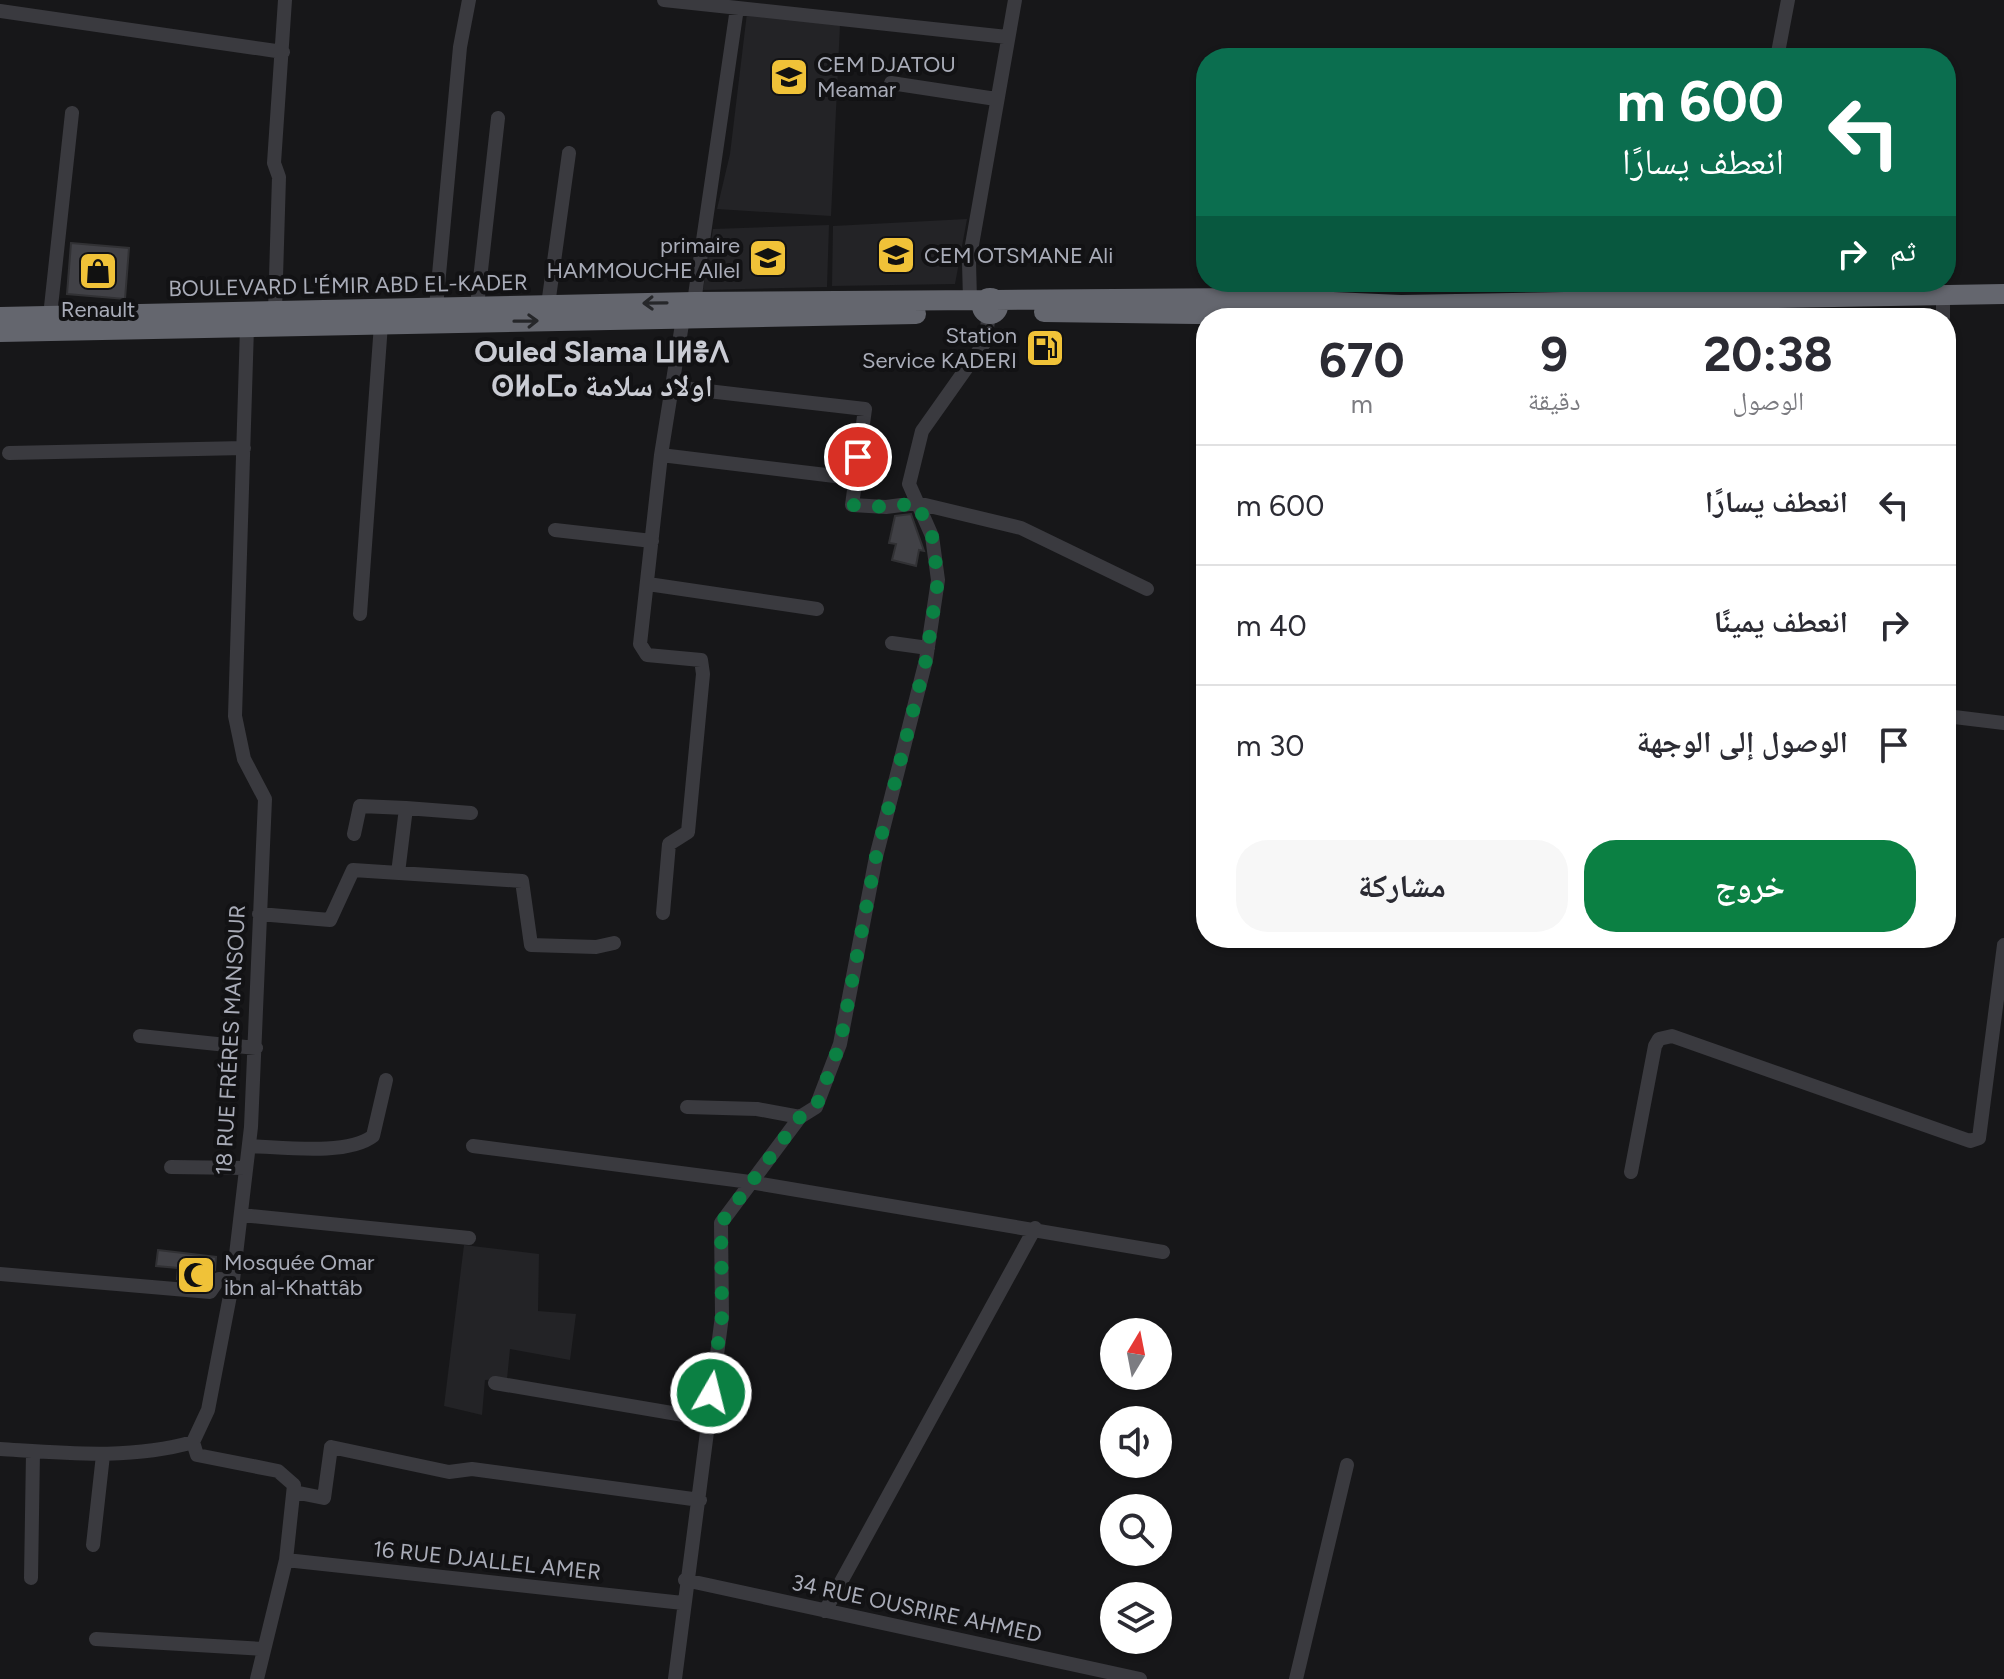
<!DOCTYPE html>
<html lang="ar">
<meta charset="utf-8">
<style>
:root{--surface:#fff;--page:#f7f7f7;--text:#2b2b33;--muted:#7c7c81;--line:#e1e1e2;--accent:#0b8043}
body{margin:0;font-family:Figtree,"Noto Naskh Arabic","Noto Sans Tifinagh",sans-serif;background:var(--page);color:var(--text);direction:rtl;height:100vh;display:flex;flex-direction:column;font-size:30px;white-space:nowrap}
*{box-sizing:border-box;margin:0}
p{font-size:26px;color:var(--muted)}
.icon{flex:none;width:44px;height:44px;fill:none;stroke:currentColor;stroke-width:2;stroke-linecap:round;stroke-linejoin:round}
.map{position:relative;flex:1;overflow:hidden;direction:ltr}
.side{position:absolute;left:1196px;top:308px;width:760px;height:640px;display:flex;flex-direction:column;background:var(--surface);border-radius:32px;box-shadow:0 2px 6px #0004;direction:rtl}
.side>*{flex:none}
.hud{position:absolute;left:1196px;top:48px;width:760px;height:244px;border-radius:32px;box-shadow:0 2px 6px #0004;direction:rtl;background:#0b6e4f;color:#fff;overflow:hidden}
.needle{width:52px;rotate:10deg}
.tools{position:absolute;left:1100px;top:1318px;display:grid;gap:16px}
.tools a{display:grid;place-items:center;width:72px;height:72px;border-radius:50%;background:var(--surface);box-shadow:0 2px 6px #0004;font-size:40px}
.pin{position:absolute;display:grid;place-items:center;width:68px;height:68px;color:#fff;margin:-34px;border:4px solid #fff;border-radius:50%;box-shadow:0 2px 8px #0007}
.me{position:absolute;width:88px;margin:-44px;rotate:8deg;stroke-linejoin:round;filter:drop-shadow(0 0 6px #0008)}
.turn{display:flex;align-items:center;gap:28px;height:168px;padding:0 40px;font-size:36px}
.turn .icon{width:104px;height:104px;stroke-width:2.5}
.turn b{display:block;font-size:56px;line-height:68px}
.then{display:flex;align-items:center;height:76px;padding:0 40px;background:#0003;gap:16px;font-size:30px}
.eta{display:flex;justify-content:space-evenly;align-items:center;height:136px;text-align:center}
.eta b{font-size:48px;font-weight:700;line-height:56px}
.button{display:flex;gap:16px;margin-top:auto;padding:16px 40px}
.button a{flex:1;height:92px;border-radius:32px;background:var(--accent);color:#fff;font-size:32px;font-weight:700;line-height:92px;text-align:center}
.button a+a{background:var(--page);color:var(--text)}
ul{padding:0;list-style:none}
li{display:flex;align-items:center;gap:24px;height:120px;padding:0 40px;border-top:2px solid var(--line)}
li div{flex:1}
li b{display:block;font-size:30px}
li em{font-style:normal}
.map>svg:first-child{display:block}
</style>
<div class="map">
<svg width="2004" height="1679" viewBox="0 0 2004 1679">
<rect width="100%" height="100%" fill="#171719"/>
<path fill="#232326" d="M747,13L840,25L831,216L717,209L730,154Z
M967,219L955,284L832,286L833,226Z
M829,225L827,287L703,290L713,229Z
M464,1245L539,1254L538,1311L576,1314L570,1360L510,1349L507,1379L485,1380L482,1415L444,1406Z"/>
<path fill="#414146" stroke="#313134" stroke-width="2" d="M71,243L129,248L125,299L67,294Z
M911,514L924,551L919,550L916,566L892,560L896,544L889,543L895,516Z
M158,1250L216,1257L215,1270L205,1282L177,1279L178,1268L156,1266Z"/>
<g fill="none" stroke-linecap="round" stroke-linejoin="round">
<path stroke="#3a3a3f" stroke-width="14" d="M664,0L1007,37
M0,11L283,52
M1777,58L1788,0
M891,83L996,99
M970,300L969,262L1015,0
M694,302L737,8
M548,305L569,153
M477,306L498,118
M436,307L460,47L469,0
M275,311L279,177L274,163L285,0
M50,316L72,113
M1726,318L1731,282
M1943,318V305
M247,327L235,716L244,759L265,799L251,1127L233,1280L208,1410L193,1442L197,1455L278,1471L294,1485L286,1560L257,1679
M673,387L865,409L852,505L886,507L917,503L1021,528L1147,589
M9,453L244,448
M661,455L843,477
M555,530L652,541
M648,584L817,609
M360,614L381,324
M892,643L928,648
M1946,716L2004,723
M354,834L360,806L406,808
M398,873L406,808L471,813
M663,913L669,844L688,832L703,674L701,660L647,655L640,644L661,455L683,318
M259,914L330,920L353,870L522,881L531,945L596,947L614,943
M140,1036L256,1048
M687,1107L757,1109L800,1117
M249,1146C282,1147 347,1156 373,1136L386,1080
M473,1146L750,1182L1163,1252
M171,1167L246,1168
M1631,1172L1655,1046L1659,1039L1672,1036L1970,1141L1979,1138L2004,945
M241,1215L469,1238
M0,1274L210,1292L219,1279L233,1280
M495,1383L707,1419
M0,1449C64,1453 131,1460 193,1442
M294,1492L324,1498L331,1447L449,1472L472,1469L700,1500
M93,1545L103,1455
M286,1560L683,1603
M31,1578L33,1452
M685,1580L1140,1679
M825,1611L1035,1228
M96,1639L263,1649
M675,1679L722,1316L721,1223L800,1117L816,1107L840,1044L876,857L926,660L938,580L932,536L909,484L922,431L985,342L989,314
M1296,1679L1347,1465"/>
<path stroke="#64666e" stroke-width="20" d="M982 306a8 8 0 1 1 16 0a8 8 0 1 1-16 0Z
M995,300L1244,298L1401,305L2004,294
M1044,312L1360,316
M0,317L694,302L985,300
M0,332L916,314"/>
</g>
<defs><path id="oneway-shaft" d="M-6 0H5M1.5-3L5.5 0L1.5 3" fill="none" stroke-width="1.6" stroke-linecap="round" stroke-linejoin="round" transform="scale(2)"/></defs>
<g stroke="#26272a">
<use href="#oneway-shaft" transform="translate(655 303) rotate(179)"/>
<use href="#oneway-shaft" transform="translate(526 321) rotate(-1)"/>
</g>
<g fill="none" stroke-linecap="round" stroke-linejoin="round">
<path stroke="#0b8043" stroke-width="14" stroke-dasharray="0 25.2" d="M711,1393L722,1316L721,1223L800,1117L816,1107L840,1044L876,857L926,660L938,580L932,536L917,503L886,507L852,505L858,457"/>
</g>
<defs>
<g id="school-square" transform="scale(2)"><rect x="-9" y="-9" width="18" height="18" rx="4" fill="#f0c238" stroke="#121214"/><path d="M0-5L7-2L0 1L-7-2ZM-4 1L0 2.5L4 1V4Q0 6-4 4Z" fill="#111"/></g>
<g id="shop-square" transform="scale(2)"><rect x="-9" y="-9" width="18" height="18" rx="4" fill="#f0c238" stroke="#121214"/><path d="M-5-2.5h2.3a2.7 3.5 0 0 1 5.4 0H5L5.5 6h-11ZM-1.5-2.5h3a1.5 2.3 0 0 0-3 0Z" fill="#111"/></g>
<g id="fuel-square" transform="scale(2)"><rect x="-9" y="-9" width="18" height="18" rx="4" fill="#f0c238" stroke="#121214"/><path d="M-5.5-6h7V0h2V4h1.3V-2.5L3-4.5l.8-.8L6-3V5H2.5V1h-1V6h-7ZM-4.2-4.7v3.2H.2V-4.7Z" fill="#111"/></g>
<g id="mosque-square" transform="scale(2)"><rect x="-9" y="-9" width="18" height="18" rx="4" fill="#f0c238" stroke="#121214"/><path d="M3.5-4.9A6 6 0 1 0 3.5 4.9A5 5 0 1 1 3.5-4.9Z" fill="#111"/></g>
</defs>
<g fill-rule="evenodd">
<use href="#school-square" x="789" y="77"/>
<use href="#school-square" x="896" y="255"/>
<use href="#school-square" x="768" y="258"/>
<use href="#shop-square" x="98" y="271"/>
<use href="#fuel-square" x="1045" y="348"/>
<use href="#mosque-square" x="196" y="1275"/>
</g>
<g text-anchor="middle" stroke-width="8" stroke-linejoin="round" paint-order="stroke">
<g font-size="22" fill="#a9acb8" stroke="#121214" text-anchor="start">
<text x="817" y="72">CEM DJATOU<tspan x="817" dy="25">Meamar</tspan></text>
<text x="740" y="253" text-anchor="end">primaire<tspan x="740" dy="25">HAMMOUCHE Allel</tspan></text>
<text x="924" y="263">CEM OTSMANE Ali</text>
<text x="98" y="317" text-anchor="middle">Renault</text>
<text x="1017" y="343" text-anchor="end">Station<tspan x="1017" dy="25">Service KADERI</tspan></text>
<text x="224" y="1270">Mosquée Omar<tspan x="224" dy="25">ibn al-Khattâb</tspan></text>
</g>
<g font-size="22" fill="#a9acb8" stroke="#121214">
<text transform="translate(348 285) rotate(-1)" y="8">BOULEVARD L'ÉMIR ABD EL-KADER</text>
<text transform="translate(230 1040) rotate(-87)" y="8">18 RUE FRÉRES MANSOUR</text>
<text transform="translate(487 1560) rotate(6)" y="8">16 RUE DJALLEL AMER</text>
<text transform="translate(917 1608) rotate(12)" y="8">34 RUE OUSRIRE AHMED</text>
</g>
<g font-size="30" font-weight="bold" fill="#caccd4" stroke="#121214">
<text x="602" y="362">Ouled Slama ⵡⵍⴻⴷ<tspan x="602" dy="34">ⵙⵍⴰⵎⴰ اولاد سلامة</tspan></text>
</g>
</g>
</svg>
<div class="tools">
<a><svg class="needle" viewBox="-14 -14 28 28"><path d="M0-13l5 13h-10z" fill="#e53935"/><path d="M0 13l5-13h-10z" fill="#7c7c81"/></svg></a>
<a><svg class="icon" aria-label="sound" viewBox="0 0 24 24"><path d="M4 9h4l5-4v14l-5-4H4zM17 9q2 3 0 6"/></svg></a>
<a><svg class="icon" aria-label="search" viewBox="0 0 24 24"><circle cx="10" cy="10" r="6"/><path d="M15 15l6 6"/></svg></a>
<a><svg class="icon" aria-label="layers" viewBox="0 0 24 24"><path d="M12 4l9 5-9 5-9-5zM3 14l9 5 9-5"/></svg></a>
</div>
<div class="pin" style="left:858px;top:457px;background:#d93025"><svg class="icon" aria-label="arrive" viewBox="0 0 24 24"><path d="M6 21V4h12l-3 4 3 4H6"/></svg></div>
<svg class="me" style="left:711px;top:1393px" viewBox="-20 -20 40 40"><circle r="17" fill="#0b8043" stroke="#fff" stroke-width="3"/><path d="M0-11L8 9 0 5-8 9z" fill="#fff"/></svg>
<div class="hud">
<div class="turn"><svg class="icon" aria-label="left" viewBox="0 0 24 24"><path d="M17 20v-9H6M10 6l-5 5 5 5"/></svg><div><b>600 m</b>انعطف يسارًا</div></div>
<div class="then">ثم<svg class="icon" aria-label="right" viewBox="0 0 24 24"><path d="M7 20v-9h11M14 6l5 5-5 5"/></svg></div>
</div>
<section class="side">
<div class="eta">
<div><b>20:38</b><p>الوصول</p></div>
<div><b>9</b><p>دقيقة</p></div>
<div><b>670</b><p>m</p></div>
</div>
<ul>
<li><svg class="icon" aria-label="left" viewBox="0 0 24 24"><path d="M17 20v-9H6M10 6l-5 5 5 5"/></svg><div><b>انعطف يسارًا</b></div><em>600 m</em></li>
<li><svg class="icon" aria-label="right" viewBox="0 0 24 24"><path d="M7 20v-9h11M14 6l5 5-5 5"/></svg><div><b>انعطف يمينًا</b></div><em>40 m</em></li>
<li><svg class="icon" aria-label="arrive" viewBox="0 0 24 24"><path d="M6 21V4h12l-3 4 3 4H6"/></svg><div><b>الوصول إلى الوجهة</b></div><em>30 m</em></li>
</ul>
<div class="button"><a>خروج</a><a>مشاركة</a></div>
</section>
</div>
